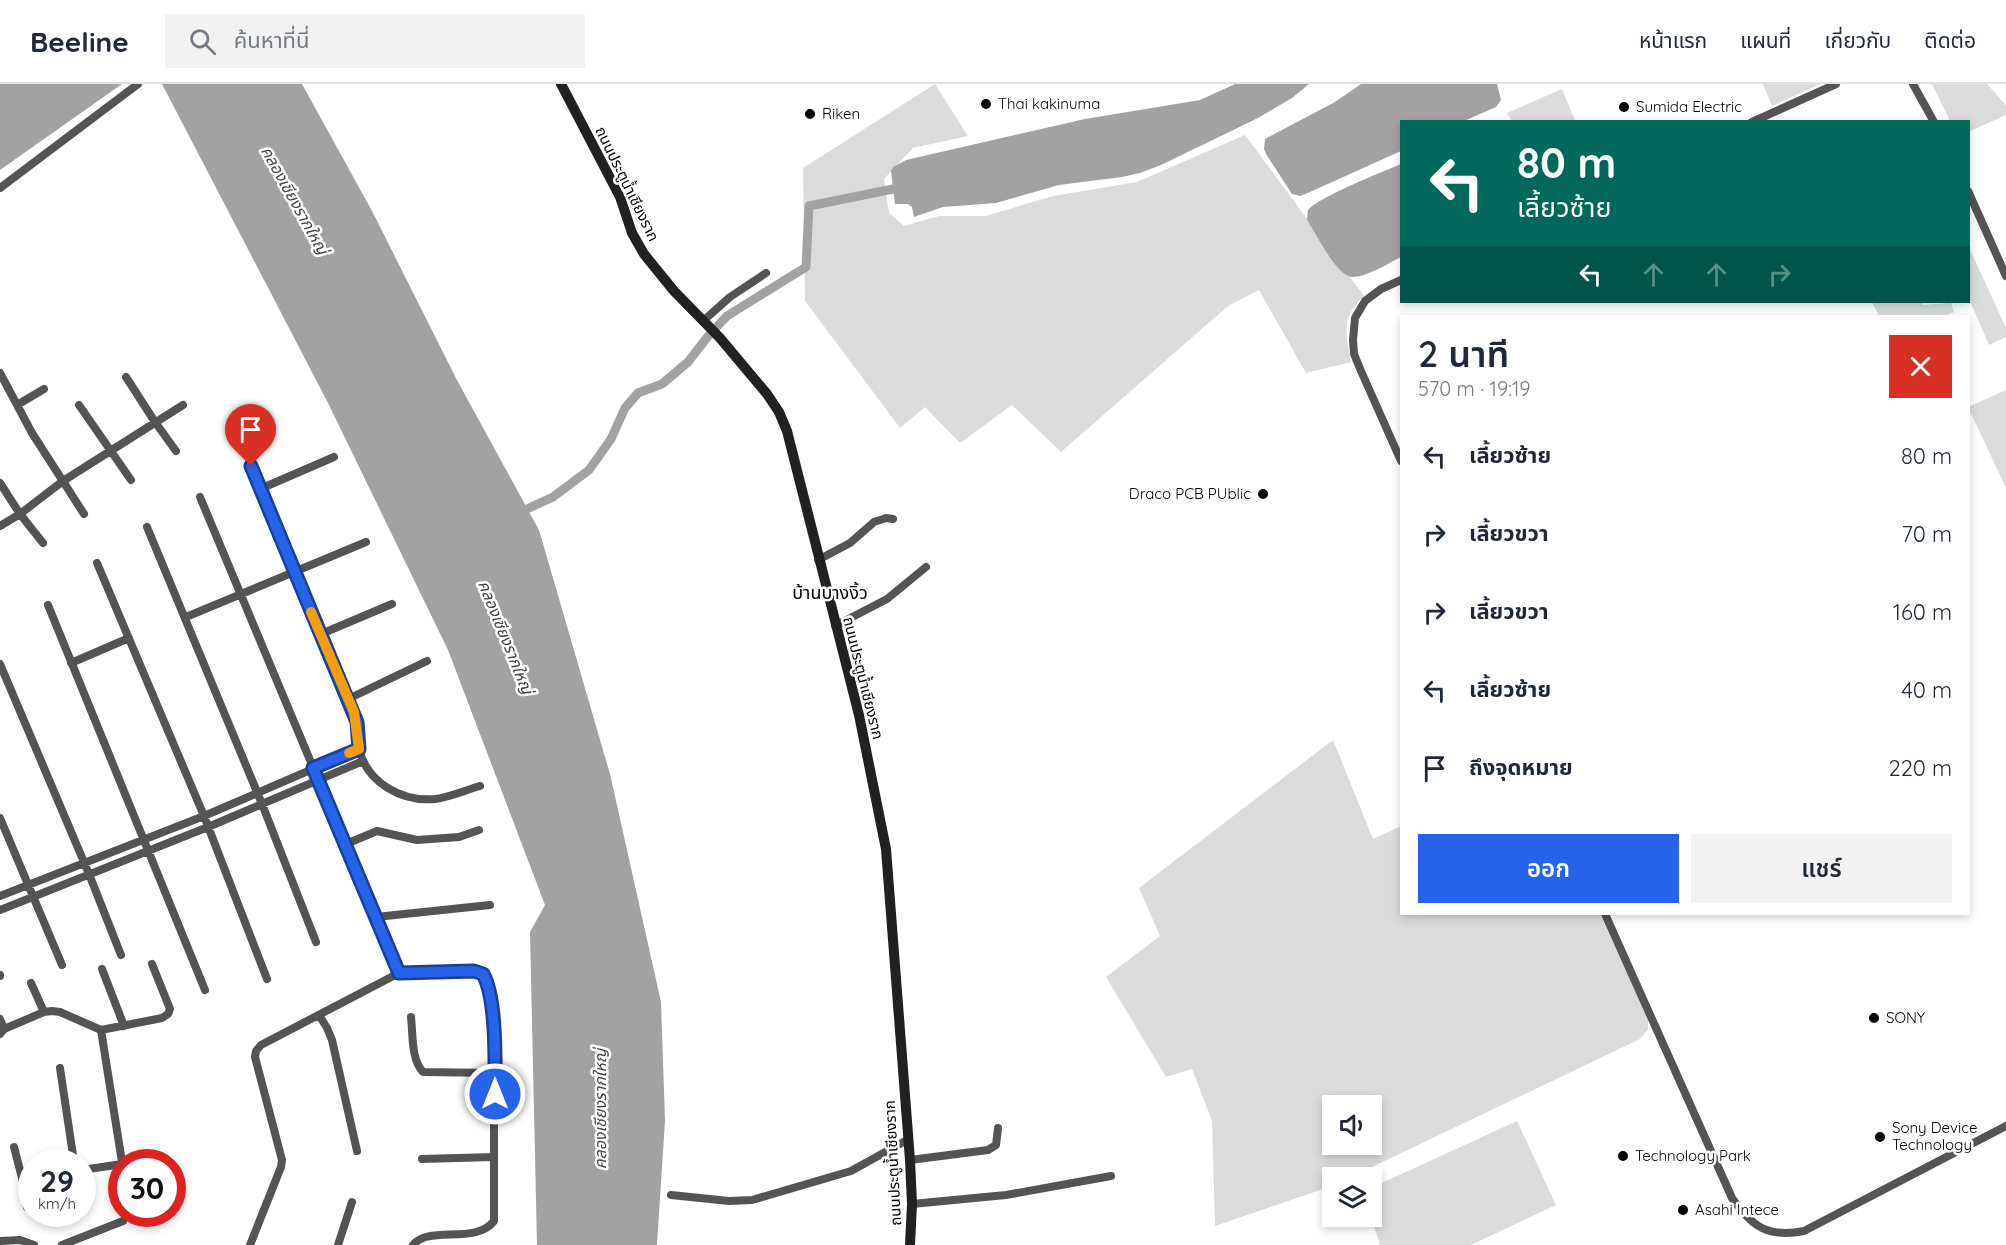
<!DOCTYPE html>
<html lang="th">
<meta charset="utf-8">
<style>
:root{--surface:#fff;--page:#f2f2f3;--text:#1f2937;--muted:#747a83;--line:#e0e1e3;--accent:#2563eb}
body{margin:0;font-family:Quicksand,"Noto Sans Thai",sans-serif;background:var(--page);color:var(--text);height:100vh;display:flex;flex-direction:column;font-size:22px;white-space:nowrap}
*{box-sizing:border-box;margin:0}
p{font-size:20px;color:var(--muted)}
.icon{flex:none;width:33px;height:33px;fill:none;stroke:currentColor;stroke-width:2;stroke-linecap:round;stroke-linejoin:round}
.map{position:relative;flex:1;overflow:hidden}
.sheet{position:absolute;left:1400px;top:231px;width:570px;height:600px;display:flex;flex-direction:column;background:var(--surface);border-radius:0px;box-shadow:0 3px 9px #0003}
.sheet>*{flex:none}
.top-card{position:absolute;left:1400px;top:36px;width:570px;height:183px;border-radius:0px;box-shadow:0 3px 9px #0003;background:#00695c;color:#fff;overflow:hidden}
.tools{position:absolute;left:1322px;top:1011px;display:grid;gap:12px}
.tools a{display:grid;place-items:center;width:60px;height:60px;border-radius:0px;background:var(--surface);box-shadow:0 3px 9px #0003;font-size:30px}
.speed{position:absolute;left:18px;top:1065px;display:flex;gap:12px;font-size:30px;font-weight:700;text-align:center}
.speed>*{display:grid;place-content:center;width:78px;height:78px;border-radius:50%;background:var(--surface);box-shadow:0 3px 9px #0003;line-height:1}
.speed small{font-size:15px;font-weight:400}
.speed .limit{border:9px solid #d22;background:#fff;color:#111}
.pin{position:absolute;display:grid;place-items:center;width:51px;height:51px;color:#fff;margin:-62px -26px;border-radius:50% 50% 50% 0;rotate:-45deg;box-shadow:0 0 6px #0007}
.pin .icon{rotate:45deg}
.me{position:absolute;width:66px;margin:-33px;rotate:0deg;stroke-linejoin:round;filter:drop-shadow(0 0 4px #0008)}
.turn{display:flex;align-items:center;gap:21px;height:126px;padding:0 18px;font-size:27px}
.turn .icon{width:78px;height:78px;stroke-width:2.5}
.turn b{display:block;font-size:42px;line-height:51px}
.lanes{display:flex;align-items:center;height:57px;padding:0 18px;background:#0003;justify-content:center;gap:30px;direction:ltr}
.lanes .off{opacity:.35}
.round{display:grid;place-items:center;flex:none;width:63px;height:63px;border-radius:0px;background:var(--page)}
.summary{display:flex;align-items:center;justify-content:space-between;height:102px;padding:0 18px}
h1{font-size:36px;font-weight:600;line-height:45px}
.action{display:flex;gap:12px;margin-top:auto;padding:12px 18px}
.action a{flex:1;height:69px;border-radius:0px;background:var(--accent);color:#fff;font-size:24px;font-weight:600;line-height:69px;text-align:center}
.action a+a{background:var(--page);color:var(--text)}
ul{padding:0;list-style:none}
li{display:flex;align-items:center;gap:18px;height:78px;padding:0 18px}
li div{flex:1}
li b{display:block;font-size:22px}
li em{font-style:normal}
header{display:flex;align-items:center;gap:36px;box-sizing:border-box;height:84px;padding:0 30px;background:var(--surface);border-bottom:2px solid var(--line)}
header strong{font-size:28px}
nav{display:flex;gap:33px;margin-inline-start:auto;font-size:21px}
.search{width:420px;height:54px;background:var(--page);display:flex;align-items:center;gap:15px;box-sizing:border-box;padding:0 21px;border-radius:0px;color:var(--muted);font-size:22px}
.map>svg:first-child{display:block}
</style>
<header>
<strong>Beeline</strong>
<div class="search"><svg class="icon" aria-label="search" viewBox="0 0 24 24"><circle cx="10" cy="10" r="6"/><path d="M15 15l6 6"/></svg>ค้นหาที่นี่</div>
<nav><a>หน้าแรก</a><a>แผนที่</a><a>เกี่ยวกับ</a><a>ติดต่อ</a></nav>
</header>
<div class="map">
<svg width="2006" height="1161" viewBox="0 0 2006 1161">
<rect width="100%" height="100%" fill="#fff"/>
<path fill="#dbdbdb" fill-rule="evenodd" d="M935,0L968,52L913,64L884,95L889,129L904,142L939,132H986L1053,112L1137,98L1245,51L1364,212C1340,234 1346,250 1351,278L1306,289L1259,206L1228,222L1061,368L1012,321L960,359L925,323L900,344L805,217L803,84Z
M1763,0H1820L1772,22Z
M1932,0H1987L2006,21V31L1968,48V38L1950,37Z
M1562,5L1575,36L1572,38L1512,37L1507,29Z
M1968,161L2006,244V253L1989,261L1968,213Z
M1872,218H1921L1923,221L1951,219L1954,228L1945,232H1879Z
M2006,306V404L1968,323Z
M1333,656L1373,755L1401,742V830H1600L1648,934V945L1640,955L1351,1093L1332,1094V1102L1215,1142L1212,1037L1192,985L1166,993L1106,893L1160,852L1139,804ZM1332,1022H1371V1060H1332Z
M1517,1037L1556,1121L1471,1161H1380L1371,1132V1104Z"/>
<path fill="#a2a2a2" d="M0,0H122L0,86Z
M162,0H302L372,127L458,298L539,446L610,690L661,918L665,1037L657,1161H537L530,848L545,821L448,566L328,319Z
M1235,0H1309L1292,14L1258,34L1161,81L1140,89L1122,93L1059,101L996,119L943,123L914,133L912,123L908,120H895L891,87L893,83L906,76L1085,35L1200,16Z
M1361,0H1497L1501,16L1496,23L1464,37L1401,38V67L1310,108L1300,112L1292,110L1266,70L1264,65L1265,55L1335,18Z
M1401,80V173C1387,180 1369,192 1353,193C1338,194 1318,153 1310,141L1307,135L1308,126C1319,113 1382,88 1401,80Z"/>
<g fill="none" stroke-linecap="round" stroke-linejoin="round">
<path stroke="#a2a2a2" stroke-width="9" d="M516,430L553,413L589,386L611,355L625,324L638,309L662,300L688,278L709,251L727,232L806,183L809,122L903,103"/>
<path stroke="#545454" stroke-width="8" d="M1913,0L1934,38
M1752,38L1836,0
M0,104L138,0
M1968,107L2006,192
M1401,196L1381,205L1365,217L1355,234L1353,256L1354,270L1361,287L1401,377
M703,237L730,213L766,189
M0,289L32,349L84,430
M126,293L155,338L176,367
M17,321L44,305
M79,321L131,396
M251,382L354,628C357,640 356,653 359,665C367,699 402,718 435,715C450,713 466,706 480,702
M0,399L20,430L43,459
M260,405L334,373
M200,413L399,889
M0,442L20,430L63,397L183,321
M147,443L262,720L316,858
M818,476L850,459L874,438L886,434L893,435
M97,479L204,732L267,895
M48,521L205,906
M186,533L366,458
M835,542L887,515L926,483
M321,550L392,520
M71,579L129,554
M0,580L89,790L121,871
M348,615L427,577
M0,734L62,881
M346,760L377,747L417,756L459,753L479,746
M0,812L204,732L359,665
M0,826L208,743L363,677
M1605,830L1732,1114C1752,1143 1768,1154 1804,1147L2006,1042
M376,833L490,821
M102,885L124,942
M0,891V892
M31,899L44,928
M319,931L327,944L332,956L357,1067
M411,933C413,950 411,976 423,988L495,989
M0,935L4,945
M101,946L122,1078
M0,950L4,945L44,928L52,927L60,928L101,946L162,934L168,930L170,925L152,880
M60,984L74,1078
M14,1063L23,1098L27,1123
M422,1075L494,1073
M910,1076L988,1066L996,1061L998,1044
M82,1086L122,1080
M671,1111L729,1117L752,1116L851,1087L907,1056
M912,1120L1006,1111L1111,1092
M0,1157L20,1156L34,1161
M62,1161L123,1137
M250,1161L281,1083L282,1076L255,973L256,967L261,961L399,889L474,887L483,890L488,899L494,951V1137C476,1161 428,1141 413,1161
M338,1161L352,1118"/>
<path stroke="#212121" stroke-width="10" d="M561,0L620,113L632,149L644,170L674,207L720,254L767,310L779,328L787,347L859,631L886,765L910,1076L912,1120L910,1161"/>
</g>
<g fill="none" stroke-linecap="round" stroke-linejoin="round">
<g stroke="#184099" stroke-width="15">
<path id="route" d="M251,382L357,638L359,665L313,684L399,889L474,887L483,890C497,915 495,980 495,1010"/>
</g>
<use href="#route" stroke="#2563eb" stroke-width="10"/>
<path stroke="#f59e0b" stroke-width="10" d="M311,528L354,628L359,665L349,669"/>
</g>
<g fill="#000" stroke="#fff" stroke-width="2">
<circle cx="986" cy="20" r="6"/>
<circle cx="1624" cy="23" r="6"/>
<circle cx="810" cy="30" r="6"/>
<circle cx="1263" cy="410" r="6"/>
<circle cx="1874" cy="934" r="6"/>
<circle cx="1880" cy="1053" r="6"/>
<circle cx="1623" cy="1072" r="6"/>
<circle cx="1683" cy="1126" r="6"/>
</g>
<g text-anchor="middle" stroke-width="5" stroke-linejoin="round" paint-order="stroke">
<g font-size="15" fill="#000" stroke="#fff" text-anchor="start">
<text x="998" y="25">Thai kakinuma</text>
<text x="1636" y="28">Sumida Electric</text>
<text x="822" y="35">Riken</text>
<text x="1251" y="415" text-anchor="end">Draco PCB PUblic</text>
<text x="1886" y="939">SONY</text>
<text x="1892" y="1049">Sony Device<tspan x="1892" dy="17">Technology</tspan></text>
<text x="1635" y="1077">Technology Park</text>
<text x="1695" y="1131">Asahi Intece</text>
</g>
<g font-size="15" fill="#000" stroke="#fff">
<text transform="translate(627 100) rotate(64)" y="5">ถนนประตูน้ำเชียงราก</text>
<text transform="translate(863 594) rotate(76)" y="5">ถนนประตูน้ำเชียงราก</text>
<text transform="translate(893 1079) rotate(-93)" y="5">ถนนประตูน้ำเชียงราก</text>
</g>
<g font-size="16" font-style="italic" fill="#434343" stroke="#fff">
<text transform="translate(295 116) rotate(61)" y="6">คลองเชียงรากใหญ่</text>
<text transform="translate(506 553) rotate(68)" y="6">คลองเชียงรากใหญ่</text>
<text transform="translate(600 1025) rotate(-90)" y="6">คลองเชียงรากใหญ่</text>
</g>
<g font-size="18" fill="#000" stroke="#fff">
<text x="830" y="515">บ้านบางงิ้ว</text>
</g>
</g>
</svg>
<div class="tools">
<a><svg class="icon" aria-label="sound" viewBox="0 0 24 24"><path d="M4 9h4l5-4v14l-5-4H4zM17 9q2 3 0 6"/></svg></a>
<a><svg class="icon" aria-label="layers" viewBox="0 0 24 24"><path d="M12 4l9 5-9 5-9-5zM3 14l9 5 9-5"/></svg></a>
</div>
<div class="speed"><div>29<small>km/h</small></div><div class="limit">30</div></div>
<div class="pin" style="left:251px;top:382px;background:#d93025"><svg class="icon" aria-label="arrive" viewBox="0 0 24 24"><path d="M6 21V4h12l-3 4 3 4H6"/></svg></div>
<svg class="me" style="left:495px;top:1010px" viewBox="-20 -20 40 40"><circle r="17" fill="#2563eb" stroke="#fff" stroke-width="3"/><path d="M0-11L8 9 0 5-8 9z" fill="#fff"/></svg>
<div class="top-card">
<div class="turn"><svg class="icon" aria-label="left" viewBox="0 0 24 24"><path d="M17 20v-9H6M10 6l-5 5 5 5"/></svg><div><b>80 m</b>เลี้ยวซ้าย</div></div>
<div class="lanes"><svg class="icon" aria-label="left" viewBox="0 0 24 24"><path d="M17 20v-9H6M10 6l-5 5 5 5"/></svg><svg class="icon off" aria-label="ahead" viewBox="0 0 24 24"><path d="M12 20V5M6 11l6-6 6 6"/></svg><svg class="icon off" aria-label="ahead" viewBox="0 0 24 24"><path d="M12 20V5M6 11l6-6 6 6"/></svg><svg class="icon off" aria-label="right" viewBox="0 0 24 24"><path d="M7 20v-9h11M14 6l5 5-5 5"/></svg></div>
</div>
<section class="sheet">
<div class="summary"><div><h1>2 นาที</h1><p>570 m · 19:19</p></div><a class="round" style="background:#d93025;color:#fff"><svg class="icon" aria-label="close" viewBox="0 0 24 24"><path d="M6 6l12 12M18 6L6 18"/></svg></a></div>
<ul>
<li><svg class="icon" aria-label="left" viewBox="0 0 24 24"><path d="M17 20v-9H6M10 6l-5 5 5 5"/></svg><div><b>เลี้ยวซ้าย</b></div><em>80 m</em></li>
<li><svg class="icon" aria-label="right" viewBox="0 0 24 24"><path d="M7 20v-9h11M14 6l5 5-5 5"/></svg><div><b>เลี้ยวขวา</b></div><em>70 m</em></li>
<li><svg class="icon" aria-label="right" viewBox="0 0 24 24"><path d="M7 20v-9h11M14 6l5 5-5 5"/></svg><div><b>เลี้ยวขวา</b></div><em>160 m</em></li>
<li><svg class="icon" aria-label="left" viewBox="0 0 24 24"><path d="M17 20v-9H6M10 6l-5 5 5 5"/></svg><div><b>เลี้ยวซ้าย</b></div><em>40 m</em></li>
<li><svg class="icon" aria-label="arrive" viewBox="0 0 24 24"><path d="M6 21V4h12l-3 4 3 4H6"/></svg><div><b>ถึงจุดหมาย</b></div><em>220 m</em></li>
</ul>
<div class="action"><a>ออก</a><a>แชร์</a></div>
</section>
</div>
